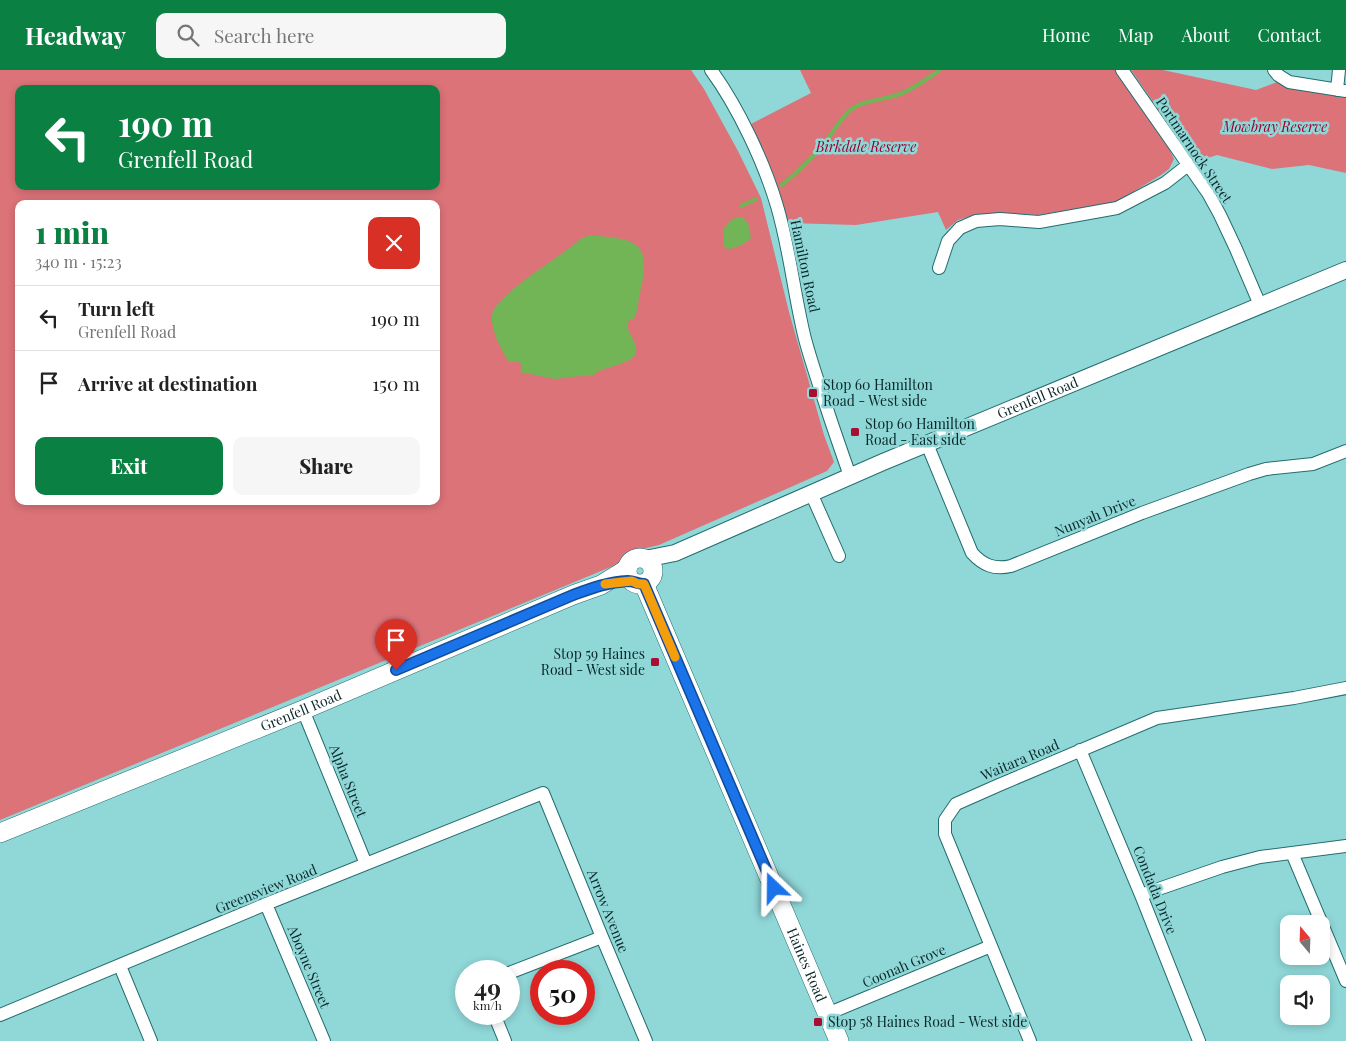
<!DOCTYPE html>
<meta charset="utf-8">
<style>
:root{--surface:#fff;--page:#f6f6f6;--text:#222;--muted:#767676;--line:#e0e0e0;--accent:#0b8043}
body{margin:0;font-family:"Playfair Display",serif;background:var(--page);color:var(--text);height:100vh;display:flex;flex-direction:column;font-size:19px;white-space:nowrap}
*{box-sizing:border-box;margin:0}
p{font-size:16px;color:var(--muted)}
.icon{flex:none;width:28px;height:28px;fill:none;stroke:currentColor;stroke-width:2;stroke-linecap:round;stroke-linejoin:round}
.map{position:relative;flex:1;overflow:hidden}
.drawer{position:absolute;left:15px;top:130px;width:425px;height:305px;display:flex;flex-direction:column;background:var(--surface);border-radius:10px;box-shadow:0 2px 8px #0003}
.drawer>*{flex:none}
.guide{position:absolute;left:15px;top:15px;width:425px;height:105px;border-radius:10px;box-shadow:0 2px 8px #0003;background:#0b8043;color:#fff;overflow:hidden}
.needle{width:32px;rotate:341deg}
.tools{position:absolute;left:1280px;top:845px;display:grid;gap:10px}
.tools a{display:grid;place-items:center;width:50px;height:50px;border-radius:10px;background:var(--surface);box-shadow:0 2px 8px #0003;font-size:25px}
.speed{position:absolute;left:455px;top:890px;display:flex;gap:10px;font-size:25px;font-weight:700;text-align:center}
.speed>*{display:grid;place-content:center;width:65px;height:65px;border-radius:50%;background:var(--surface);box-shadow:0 2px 8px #0003;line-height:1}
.speed small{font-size:12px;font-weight:400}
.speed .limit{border:8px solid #d22;background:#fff;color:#111}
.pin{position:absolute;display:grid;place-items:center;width:42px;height:42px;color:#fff;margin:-51px -21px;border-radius:50% 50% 50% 0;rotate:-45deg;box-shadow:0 0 5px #0007}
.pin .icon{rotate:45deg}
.me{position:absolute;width:55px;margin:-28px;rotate:337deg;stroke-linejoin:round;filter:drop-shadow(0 0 4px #0008)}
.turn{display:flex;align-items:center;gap:18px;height:105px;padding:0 20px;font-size:22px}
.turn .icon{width:65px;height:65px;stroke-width:2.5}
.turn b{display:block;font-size:35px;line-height:42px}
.round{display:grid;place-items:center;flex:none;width:52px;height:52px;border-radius:10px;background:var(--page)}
.summary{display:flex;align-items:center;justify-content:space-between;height:85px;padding:0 20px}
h1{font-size:30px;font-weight:800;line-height:38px;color:var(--accent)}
.action{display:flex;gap:10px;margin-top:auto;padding:10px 20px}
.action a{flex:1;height:58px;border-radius:10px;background:var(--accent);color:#fff;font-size:20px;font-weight:800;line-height:58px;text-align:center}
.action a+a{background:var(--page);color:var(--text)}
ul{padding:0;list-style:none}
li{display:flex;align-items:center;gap:15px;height:65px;padding:0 20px;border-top:1px solid var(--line)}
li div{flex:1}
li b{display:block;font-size:19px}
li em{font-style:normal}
header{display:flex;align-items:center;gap:30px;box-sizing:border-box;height:70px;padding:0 25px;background:var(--accent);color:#fff}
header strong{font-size:24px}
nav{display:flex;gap:28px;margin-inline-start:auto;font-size:18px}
.search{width:350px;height:45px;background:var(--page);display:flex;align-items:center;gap:12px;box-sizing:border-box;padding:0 18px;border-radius:10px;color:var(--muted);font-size:19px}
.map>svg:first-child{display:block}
</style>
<header>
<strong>Headway</strong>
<div class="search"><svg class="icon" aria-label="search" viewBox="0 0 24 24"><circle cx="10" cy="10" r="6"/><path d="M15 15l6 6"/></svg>Search here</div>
<nav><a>Home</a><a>Map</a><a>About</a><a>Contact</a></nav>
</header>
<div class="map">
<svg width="1346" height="971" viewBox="0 0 1346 971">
<rect width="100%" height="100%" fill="#90d7d8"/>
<path fill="#dc7379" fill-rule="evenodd" d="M0,0H691L704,19L738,81L761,128L789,242L824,365L834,392L827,401L659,475L630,482L618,494L0,750ZM19,19H436V116H19ZM19,134H436V431H19Z
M800,0H1115L1168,76L1174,89L1169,99L1161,105L1116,132L1038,145L999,143L974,145L958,150L946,160L938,142L856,155L788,153C779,119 765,87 751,54L811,23Z
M1131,0H1163L1256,20L1277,12L1288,18L1346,26V103L1309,95L1272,99L1217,85L1195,92Z"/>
<path fill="#71b556" d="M737,147H743L746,151L749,156L751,168C746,173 735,179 727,179L724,176L723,159L731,150Z
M590,165C603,167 626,167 636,175C650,186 642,213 639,227C638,235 638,242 633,250L630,249C622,261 639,270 636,283C633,293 606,297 597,302C596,303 595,304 594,305C591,306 586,306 582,306L581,307L579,306L555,309L520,302L522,295C517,290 515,291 509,292C502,282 490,258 492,245C494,229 543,197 557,187C566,181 574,174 582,168Z"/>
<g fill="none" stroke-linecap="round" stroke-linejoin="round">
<path stroke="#71b556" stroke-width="4" d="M782,115C796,103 811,90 823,75C832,64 839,51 849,41C862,30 882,30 897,25C913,20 926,9 940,0
M741,136L756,129"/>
<g stroke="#226d6e" stroke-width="14">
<path id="minor" d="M711,0C738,37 764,92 777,136C790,180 794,225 805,269C812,295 821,320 829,345C836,366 843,386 850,406
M1122,0L1208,123L1220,145L1236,179L1260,235
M1274,0L1278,5L1289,12L1346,21
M1337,20L1339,0
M939,198L948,171L960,158L976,151L1000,149L1039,152L1117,138L1165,113L1188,95
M927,374L972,483C983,495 994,500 1011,496L1142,443L1249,404L1266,399L1313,394L1346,381
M811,423L839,486
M303,640L366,794
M1080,680L1141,825L1199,971
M1292,783L1346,911
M1141,825L1222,797L1260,787L1346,776
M266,834L324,971
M120,896L151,971
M509,903L602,867
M494,944L505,971
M827,944L991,876
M0,945L266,834L543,723L602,867L646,971
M1030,971L945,764V750L956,734L999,715L1157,648L1294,628L1346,618"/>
</g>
<g stroke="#226d6e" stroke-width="18">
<g id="tertiary">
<path id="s1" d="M645,489L675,483L883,392L1346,200"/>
</g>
</g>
<g stroke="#226d6e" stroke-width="20">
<g id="secondary">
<circle cx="640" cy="501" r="13"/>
<path id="s2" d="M644,514L839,971"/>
<path id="s3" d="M0,763L303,640L573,525L601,515L627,499"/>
</g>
</g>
<use href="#minor" stroke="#fff" stroke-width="12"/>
<use href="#tertiary" stroke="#fff" stroke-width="16"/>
<use href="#secondary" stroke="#fff" stroke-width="19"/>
</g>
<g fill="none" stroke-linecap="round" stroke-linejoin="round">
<g stroke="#114b97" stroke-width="12">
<path id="route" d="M396,600L573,525C592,518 608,512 628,511C634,511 638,514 644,514L774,818"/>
</g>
<use href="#route" stroke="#1a73e8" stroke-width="9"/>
<path stroke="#f59e0b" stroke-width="9" d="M605,514L632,511L638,514H644L675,587"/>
</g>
<g fill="#a70e32" stroke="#90d7d8" stroke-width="2">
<rect x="808" y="318" width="10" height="10" rx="2.5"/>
<rect x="850" y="357" width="10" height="10" rx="2.5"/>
<rect x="650" y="587" width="10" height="10" rx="2.5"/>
<rect x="813" y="947" width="10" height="10" rx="2.5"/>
</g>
<g text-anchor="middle" stroke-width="5" stroke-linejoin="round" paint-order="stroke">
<g font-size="14" font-style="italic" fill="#9c002c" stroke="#90d7d8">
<text x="1275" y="62">Mowbray Reserve</text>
<text x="866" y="82">Birkdale Reserve</text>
</g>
<g font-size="14" fill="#082728" stroke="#90d7d8">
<text transform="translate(1194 80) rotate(56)" y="5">Portmarnock Street</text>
<text transform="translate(805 196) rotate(78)" y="5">Hamilton Road</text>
<text dy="5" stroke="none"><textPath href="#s1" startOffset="425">Grenfell Road</textPath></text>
<text transform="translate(1095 446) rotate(-22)" y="5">Nunyah Drive</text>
<text dy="5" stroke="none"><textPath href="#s3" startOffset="325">Grenfell Road</textPath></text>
<text transform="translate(1020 690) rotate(-23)" y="5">Waitara Road</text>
<text transform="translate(348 711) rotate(68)" y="5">Alpha Street</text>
<text transform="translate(266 819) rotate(-22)" y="5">Greensview Road</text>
<text transform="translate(1155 820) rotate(68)" y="5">Condada Drive</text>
<text transform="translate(608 841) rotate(68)" y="5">Arrow Avenue</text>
<text dy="5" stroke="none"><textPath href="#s2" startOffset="414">Haines Road</textPath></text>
<text transform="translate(904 896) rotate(-23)" y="5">Coonah Grove</text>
<text transform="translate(309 897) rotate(67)" y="5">Aboyne Street</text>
</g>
<g font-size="14" fill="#082728" stroke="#90d7d8" text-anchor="start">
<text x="823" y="320">Stop 60 Hamilton<tspan x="823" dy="16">Road - West side</tspan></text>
<text x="865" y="359">Stop 60 Hamilton<tspan x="865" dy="16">Road - East side</tspan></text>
<text x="645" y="589" text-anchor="end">Stop 59 Haines<tspan x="645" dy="16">Road - West side</tspan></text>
<text x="828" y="957">Stop 58 Haines Road - West side</text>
</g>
</g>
</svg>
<div class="tools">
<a><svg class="needle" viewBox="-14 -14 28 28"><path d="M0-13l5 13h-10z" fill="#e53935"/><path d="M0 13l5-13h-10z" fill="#767676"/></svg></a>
<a><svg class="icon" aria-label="sound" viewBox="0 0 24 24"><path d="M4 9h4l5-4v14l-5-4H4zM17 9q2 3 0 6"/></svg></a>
</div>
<div class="speed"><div>49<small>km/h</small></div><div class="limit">50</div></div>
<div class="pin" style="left:396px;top:600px;background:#d93025"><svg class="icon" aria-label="arrive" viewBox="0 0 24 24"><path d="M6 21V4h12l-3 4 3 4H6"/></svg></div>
<svg class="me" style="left:774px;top:818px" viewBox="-20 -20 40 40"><path d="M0-17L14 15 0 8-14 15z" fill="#1a73e8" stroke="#fff" stroke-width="4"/></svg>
<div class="guide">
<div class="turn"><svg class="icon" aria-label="left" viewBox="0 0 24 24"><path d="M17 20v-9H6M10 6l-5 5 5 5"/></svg><div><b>190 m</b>Grenfell Road</div></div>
</div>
<section class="drawer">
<div class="summary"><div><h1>1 min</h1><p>340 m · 15:23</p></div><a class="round" style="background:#d93025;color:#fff"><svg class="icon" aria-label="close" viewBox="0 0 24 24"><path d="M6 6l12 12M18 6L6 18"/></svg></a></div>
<ul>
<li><svg class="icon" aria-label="left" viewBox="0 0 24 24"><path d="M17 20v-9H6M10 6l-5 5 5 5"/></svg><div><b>Turn left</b><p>Grenfell Road</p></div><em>190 m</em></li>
<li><svg class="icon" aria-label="arrive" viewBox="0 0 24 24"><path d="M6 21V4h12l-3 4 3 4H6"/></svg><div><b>Arrive at destination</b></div><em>150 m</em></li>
</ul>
<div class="action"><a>Exit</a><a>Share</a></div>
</section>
</div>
